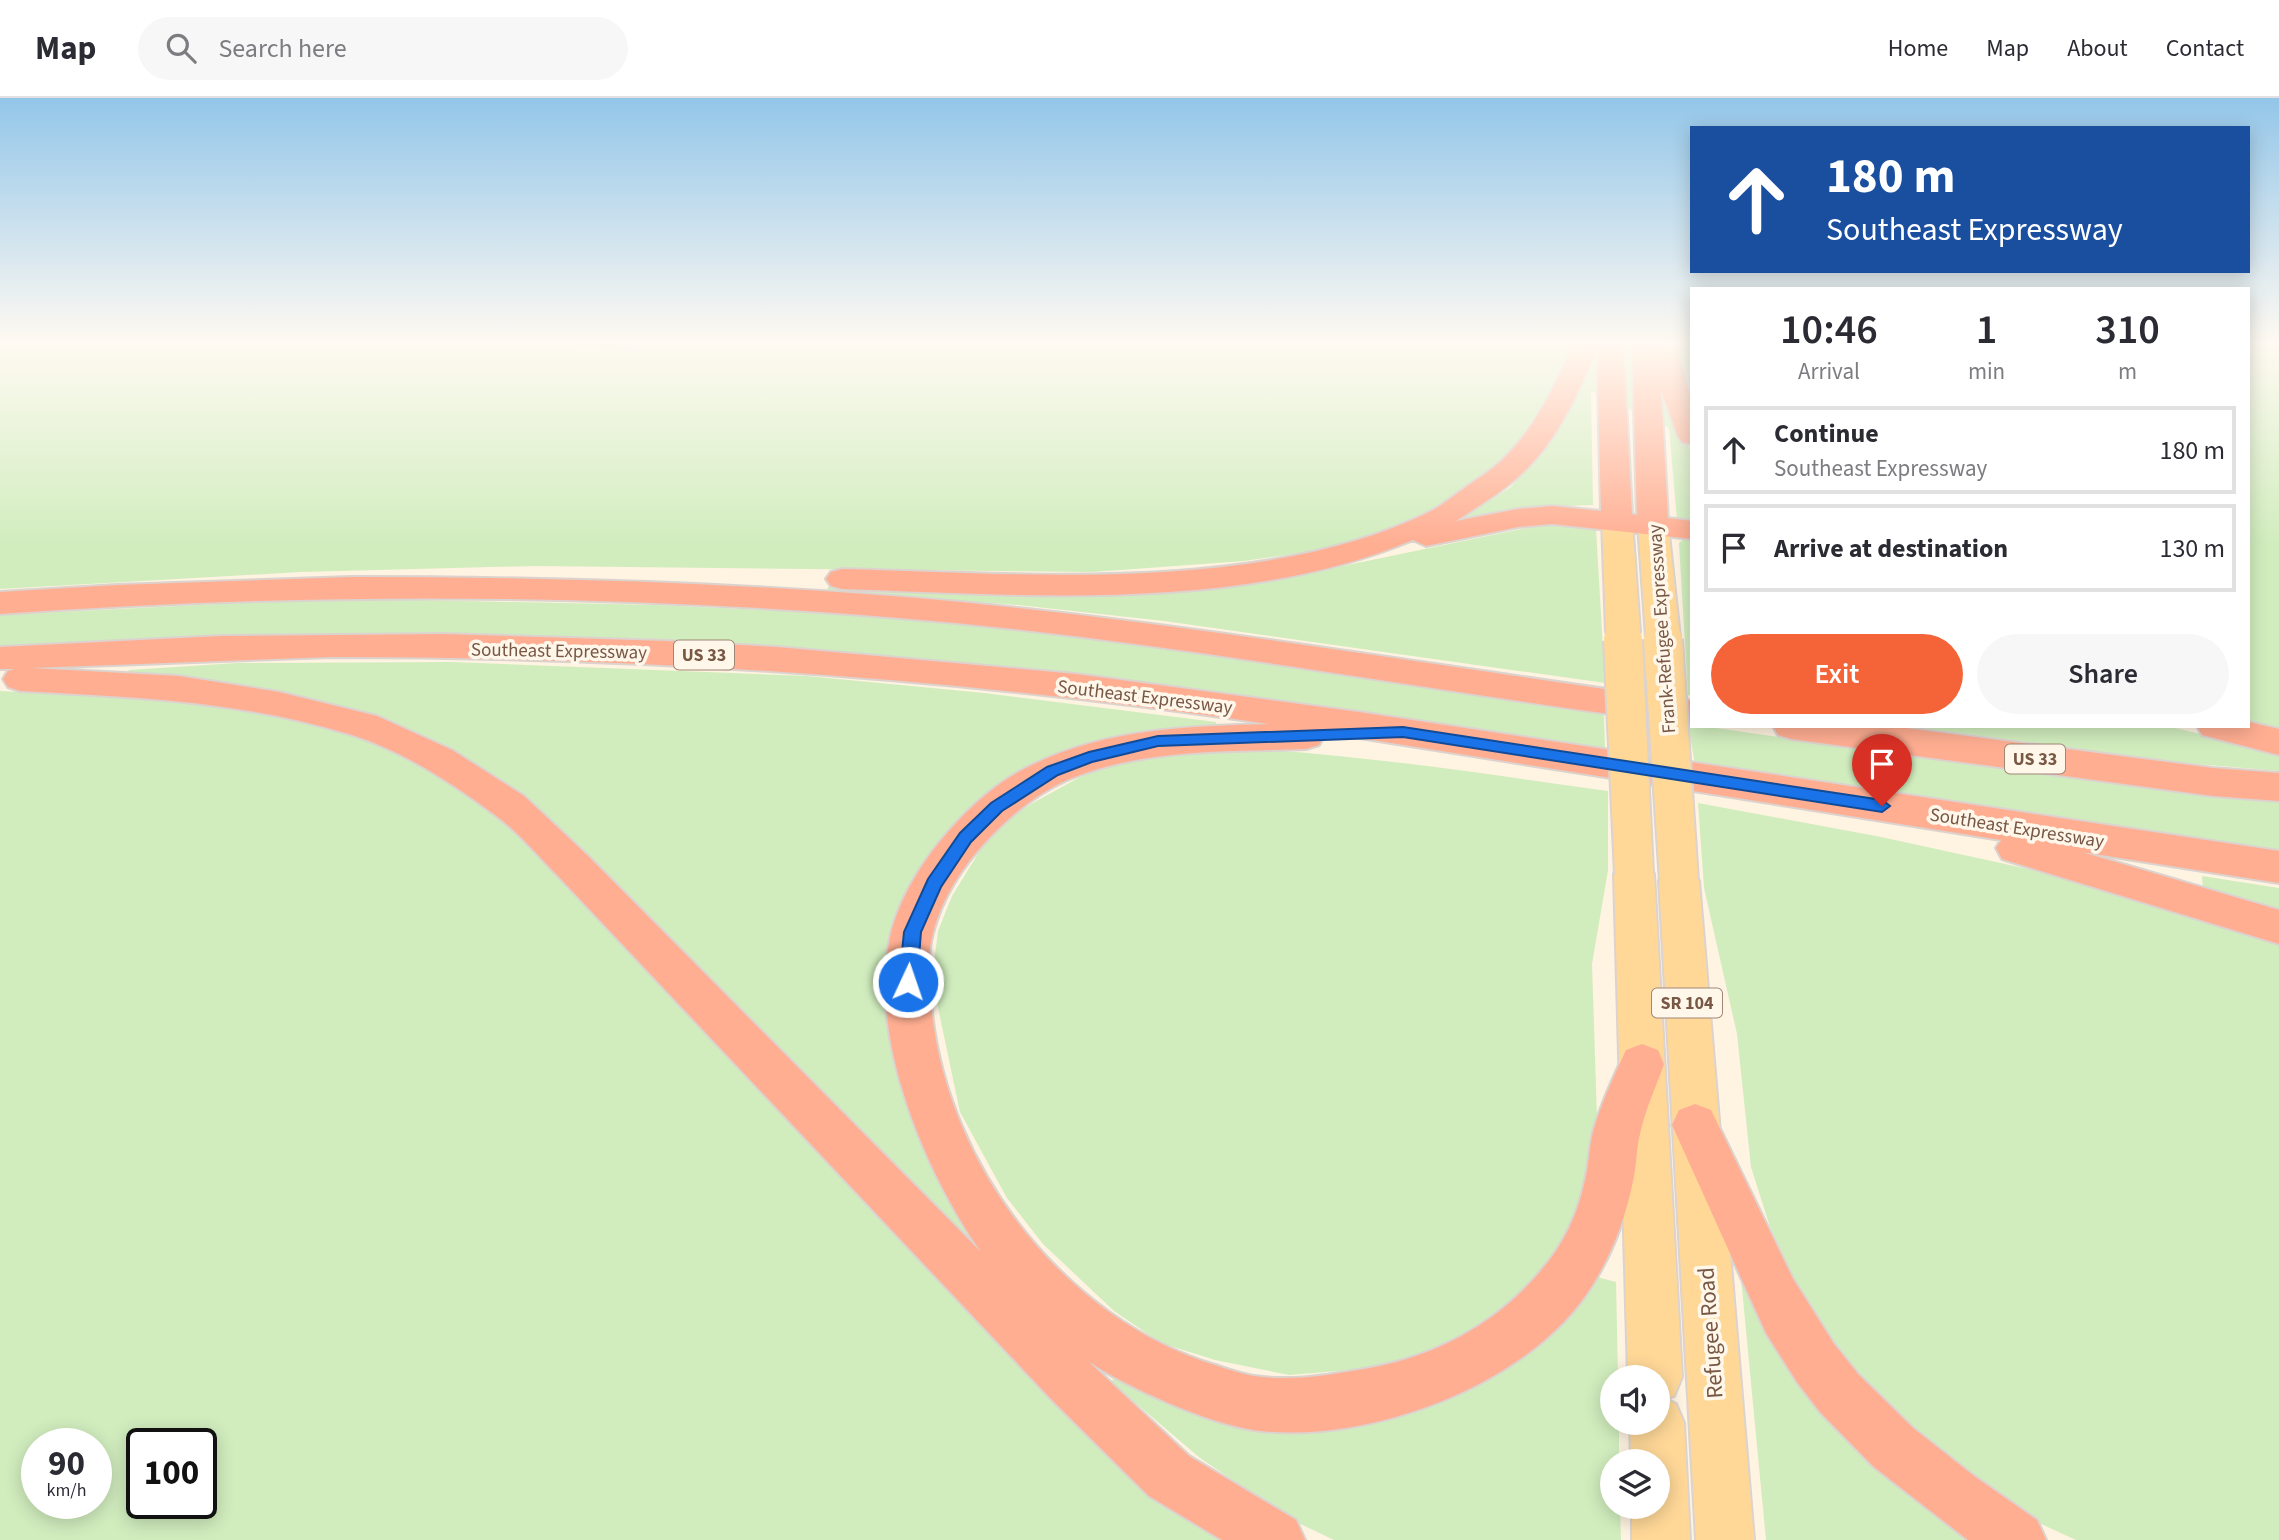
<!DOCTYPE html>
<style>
:root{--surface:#fff;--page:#f7f7f7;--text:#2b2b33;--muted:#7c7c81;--line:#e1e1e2;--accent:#f56339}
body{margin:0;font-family:"Source Sans 3",sans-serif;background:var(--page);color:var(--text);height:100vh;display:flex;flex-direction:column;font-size:26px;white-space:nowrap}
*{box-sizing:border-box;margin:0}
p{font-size:23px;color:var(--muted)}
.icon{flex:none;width:38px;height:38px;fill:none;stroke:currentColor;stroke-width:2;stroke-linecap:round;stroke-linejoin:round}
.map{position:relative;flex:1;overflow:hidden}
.sheet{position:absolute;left:1690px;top:189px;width:560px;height:441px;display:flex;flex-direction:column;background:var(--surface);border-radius:0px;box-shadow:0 4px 18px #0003}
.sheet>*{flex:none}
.banner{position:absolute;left:1690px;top:28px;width:560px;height:147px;border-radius:0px;box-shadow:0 4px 18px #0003;background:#1a4fa0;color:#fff;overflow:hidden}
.controls{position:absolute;left:1600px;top:1267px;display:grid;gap:14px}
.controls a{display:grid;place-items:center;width:70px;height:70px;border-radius:50%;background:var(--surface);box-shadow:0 4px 18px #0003;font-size:35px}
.speed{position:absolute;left:21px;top:1330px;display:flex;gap:14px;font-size:35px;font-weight:700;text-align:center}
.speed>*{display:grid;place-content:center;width:91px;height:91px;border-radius:50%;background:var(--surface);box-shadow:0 4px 18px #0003;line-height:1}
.speed small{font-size:18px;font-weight:400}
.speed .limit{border:4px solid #111;border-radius:10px;background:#fff;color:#111}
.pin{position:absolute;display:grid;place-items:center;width:60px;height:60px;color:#fff;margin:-72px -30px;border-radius:50% 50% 50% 0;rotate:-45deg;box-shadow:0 0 7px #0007}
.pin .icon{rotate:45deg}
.me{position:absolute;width:77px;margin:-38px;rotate:3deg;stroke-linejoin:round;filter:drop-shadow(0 0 5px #0008)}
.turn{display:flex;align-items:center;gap:24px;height:147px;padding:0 21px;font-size:32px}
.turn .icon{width:91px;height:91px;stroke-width:2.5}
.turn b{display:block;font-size:49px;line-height:60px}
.eta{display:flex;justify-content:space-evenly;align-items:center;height:119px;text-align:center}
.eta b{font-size:42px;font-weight:600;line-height:49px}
.cta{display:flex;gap:14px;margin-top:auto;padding:14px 21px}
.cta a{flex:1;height:80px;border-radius:42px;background:var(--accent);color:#fff;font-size:28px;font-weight:600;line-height:80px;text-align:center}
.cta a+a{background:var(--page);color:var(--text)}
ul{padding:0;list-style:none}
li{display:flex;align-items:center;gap:21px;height:88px;margin:0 14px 10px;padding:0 7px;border:4px solid var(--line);border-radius:0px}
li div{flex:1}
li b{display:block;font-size:26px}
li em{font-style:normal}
header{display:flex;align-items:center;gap:42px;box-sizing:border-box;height:98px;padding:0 35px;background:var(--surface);border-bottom:2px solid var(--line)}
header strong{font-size:33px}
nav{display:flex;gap:38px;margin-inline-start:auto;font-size:24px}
.search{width:490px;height:63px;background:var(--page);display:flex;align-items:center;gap:18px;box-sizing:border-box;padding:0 24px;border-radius:38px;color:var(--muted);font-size:26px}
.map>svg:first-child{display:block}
</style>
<header>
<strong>Map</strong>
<div class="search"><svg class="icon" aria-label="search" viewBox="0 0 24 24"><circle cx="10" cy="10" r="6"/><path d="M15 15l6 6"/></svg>Search here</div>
<nav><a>Home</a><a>Map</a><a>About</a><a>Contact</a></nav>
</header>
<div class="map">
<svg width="2279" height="1442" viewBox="0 0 2279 1442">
<rect width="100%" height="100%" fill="#fff3e1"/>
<path fill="#d1edbe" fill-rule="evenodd" d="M0,244H1692V341L1684,338L1692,356V424L1677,422L1669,330L1591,293L1593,407L1536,409L1468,423L1464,419L1511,389L1544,351L1579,288L1557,277L1543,306L1509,356L1474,389L1402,428L1343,449L1244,463L1093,474L534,468L301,474L0,491Z
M2249,244H2279V630L2249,623Z
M1565,422L1582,425L1596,431L1605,585L1164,523L1018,507L827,493L828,489L1086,493L1192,489L1309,475Z
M1685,440L1692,441V598L1688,597L1679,445Z
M422,502L656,507L825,515L1020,531L1604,613L1605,653L1260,601L993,567L714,545L415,537L0,550V517L274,503Z
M452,564L807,578L984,595L1216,624L1217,631L1048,666L905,820L974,1133L967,1140L583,752L512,692L451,650L368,616L125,578L129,572L237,565Z
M0,593C120,599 264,600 377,646C418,662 460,689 495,716C510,728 523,744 537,757C575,794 611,832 647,872L1079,1320L1243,1442H0ZM37,1346H96V1405H37ZM142,1346H201V1405H142Z
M1688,626L2030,675L2279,704V755L1695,667Z
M1907,628H2167L2279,655V673L2185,665Z
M1221,649C1351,655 1479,675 1608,693V772L1592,866L1597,1020L1590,1080L1571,1133L1542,1175L1495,1217L1437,1251L1376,1270L1289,1277L1215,1262L1161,1245L1114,1213L1043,1146L1007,1100L960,1014L932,881L938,833L952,798L979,754L999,728L1031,706L1091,673L1169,653Z
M1698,705L1881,739L2092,785L2279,838V1442H2076L2041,1426L1963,1373L1903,1322L1845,1261L1798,1188L1770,1129L1751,1069L1737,936L1704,790Z
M2202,778L2279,790V817L2203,792Z
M1739,1159L1989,1442H1766Z
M1597,1179L1616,1184L1618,1279H1612V1325H1619V1363H1612V1409H1620L1621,1442H1334L1290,1421L1200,1360L1111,1284L1120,1273L1445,1300L1501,1274L1554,1231Z"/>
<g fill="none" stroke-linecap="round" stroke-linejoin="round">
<path stroke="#99d3dd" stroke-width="6" d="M573,244L631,251"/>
<g stroke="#dcd3cf" stroke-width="4">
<path id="primary" d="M1617,413L1628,416L1632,422L1640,534L1635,542L1623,545L1611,542L1606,534L1602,422L1606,416Z
M1653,418L1664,420L1668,427L1680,539L1675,547L1663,550L1651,547L1646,539L1638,427L1642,420Z
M1634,760L1648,765L1654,776L1682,1279L1674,1298L1666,1301L1676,1306L1684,1325L1690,1442H1632V1409H1657V1363H1631L1630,1325H1657V1279H1628L1614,776L1620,765Z
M1679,767L1693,772L1699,783L1754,1442H1696L1659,783L1665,772Z"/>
</g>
<g stroke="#dcd3cf" stroke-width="4">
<path id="highway" d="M1574,244H1623L1632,416L1637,417L1632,244H1675L1692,305V346L1682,344L1678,338L1661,292L1668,420L1692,423V441L1552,426L1518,429L1426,448L1413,442C1238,515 1028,497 842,491L831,488L826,481L831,474L842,471C1023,476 1265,496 1431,413C1443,407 1454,397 1466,389C1480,379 1495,370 1507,357C1538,326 1557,284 1574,244ZM1597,250L1601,413L1552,408L1518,411L1456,423C1477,409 1499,396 1518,379C1556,346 1578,296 1597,250Z
M352,479C555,479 758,485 961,504C1205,528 1448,570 1692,603V627C1447,596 1203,549 956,525C638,495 319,493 0,516V494L117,487Z
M444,536L666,543L777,549L1076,576L1359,614L2279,753V785L2082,754L2279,812V846L2002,761L1996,750L2001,742L1322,634L1324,638L1319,647L1306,651C1226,654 1143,650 1067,682C1038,695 1012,716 990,739C964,766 942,799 933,835C926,861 929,889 932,915C949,1071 1065,1221 1215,1267C1228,1271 1241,1276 1254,1278C1288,1283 1324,1278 1358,1272C1429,1261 1492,1230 1539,1175C1563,1148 1578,1117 1585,1082C1589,1066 1589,1050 1593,1034C1601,1006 1614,978 1626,952L1642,946L1658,952L1664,966C1656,989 1645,1012 1640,1036C1636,1051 1637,1067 1633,1083C1626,1119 1612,1155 1593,1186C1533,1286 1367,1348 1253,1332C1208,1325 1126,1289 1088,1263L1189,1358L1296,1422L1305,1442H1222L1149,1398L1053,1303L560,780C539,759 519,734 495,717C454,686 401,652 352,637C244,603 132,599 20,593L8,589L3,581L8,573L15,571H0V549L221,538ZM332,559C646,559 958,580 1269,626C1188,628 1104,631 1030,668C994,685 963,715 938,746C916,774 895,810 889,845C870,943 926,1075 981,1154L588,758L524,698L452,652L377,618L279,594L179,578L31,570Z
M2249,624L2279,631V657L2202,637L2197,628H2249Z
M1773,628H1891L2213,670L2279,675V703L2213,698L1791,641L1778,637Z
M1695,1006L1711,1012L1793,1181L1834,1246L1858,1276L1913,1330L1974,1378L2037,1422L2046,1442H1968L1874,1369L1820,1314L1797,1284L1766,1235L1672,1027L1679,1012Z"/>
</g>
<use href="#primary" fill="#ffd898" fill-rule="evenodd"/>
<use href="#highway" fill="#ffae92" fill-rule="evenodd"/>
<g stroke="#dcd3cf" stroke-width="32" stroke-linecap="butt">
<path id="primary-bridge-far1" d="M1623,534V543
M1663,539V543"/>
</g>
<g stroke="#dcd3cf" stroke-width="42" stroke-linecap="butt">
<path id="primary-bridge" d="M1623,542L1634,776
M1663,542L1679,783"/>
</g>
<use href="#primary-bridge-far1" stroke="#ffd898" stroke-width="30"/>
<use href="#primary-bridge" stroke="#ffd898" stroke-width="38"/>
</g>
<linearGradient id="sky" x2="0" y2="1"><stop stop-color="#93c6e9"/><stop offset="0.55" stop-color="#fffaf2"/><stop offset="1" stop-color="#fffaf2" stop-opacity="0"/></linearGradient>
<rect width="2279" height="446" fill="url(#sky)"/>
<path fill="#1a73e8" stroke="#114b97" stroke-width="2" d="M1403,629L1882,702L1890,708L1882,714L1403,639L1158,648L1092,664L1058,677L1002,713L971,744L941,789L921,834L917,884L915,889L908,891L902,889L899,884L904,834L928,781L960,735L991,705L1047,669L1089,654L1158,638Z"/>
<g text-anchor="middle" stroke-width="7" stroke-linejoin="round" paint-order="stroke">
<g fill="#fff7ea" stroke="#a08776" stroke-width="2">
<rect x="674" y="542.5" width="60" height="29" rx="5"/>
<rect x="2005" y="646.5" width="60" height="29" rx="5"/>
<rect x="1652" y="890.5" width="70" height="29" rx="5"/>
</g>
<g font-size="18" font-weight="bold" fill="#785745">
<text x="704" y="563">US 33</text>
<text x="2035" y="667">US 33</text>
<text x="1687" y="911">SR 104</text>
</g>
<g font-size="19" fill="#785745" stroke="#fff7ea">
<text transform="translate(1661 531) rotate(-94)" y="7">Frank-Refugee Expressway</text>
<text transform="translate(559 552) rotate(1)" y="7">Southeast Expressway</text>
<text transform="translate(1145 598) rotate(7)" y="7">Southeast Expressway</text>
<text transform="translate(2017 729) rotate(9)" y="7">Southeast Expressway</text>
</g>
<g font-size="23" fill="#785745" stroke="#fff7ea">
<text transform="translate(1710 1235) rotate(-94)" y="8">Refugee Road</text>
</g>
</g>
</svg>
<div class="controls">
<a><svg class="icon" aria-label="sound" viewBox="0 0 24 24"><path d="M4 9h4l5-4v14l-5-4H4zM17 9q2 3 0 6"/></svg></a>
<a><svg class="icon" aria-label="layers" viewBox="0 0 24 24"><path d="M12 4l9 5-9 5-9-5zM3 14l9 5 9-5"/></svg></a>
</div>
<div class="speed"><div>90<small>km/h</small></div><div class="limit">100</div></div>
<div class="pin" style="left:1882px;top:708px;background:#d93025"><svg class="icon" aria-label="arrive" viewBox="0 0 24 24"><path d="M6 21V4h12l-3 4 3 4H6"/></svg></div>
<svg class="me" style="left:908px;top:884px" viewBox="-20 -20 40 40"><circle r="17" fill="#1a73e8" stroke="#fff" stroke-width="3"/><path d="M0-11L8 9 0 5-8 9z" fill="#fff"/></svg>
<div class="banner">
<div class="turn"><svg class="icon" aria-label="ahead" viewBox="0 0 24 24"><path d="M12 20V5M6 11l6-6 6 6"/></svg><div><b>180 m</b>Southeast Expressway</div></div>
</div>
<section class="sheet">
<div class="eta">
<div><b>10:46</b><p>Arrival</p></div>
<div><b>1</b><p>min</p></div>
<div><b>310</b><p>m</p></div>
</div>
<ul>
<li><svg class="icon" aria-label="ahead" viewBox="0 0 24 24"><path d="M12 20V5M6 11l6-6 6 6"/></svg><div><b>Continue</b><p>Southeast Expressway</p></div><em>180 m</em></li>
<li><svg class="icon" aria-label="arrive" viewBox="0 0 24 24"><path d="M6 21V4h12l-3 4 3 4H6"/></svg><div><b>Arrive at destination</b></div><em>130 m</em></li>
</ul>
<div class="cta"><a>Exit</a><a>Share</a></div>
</section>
</div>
